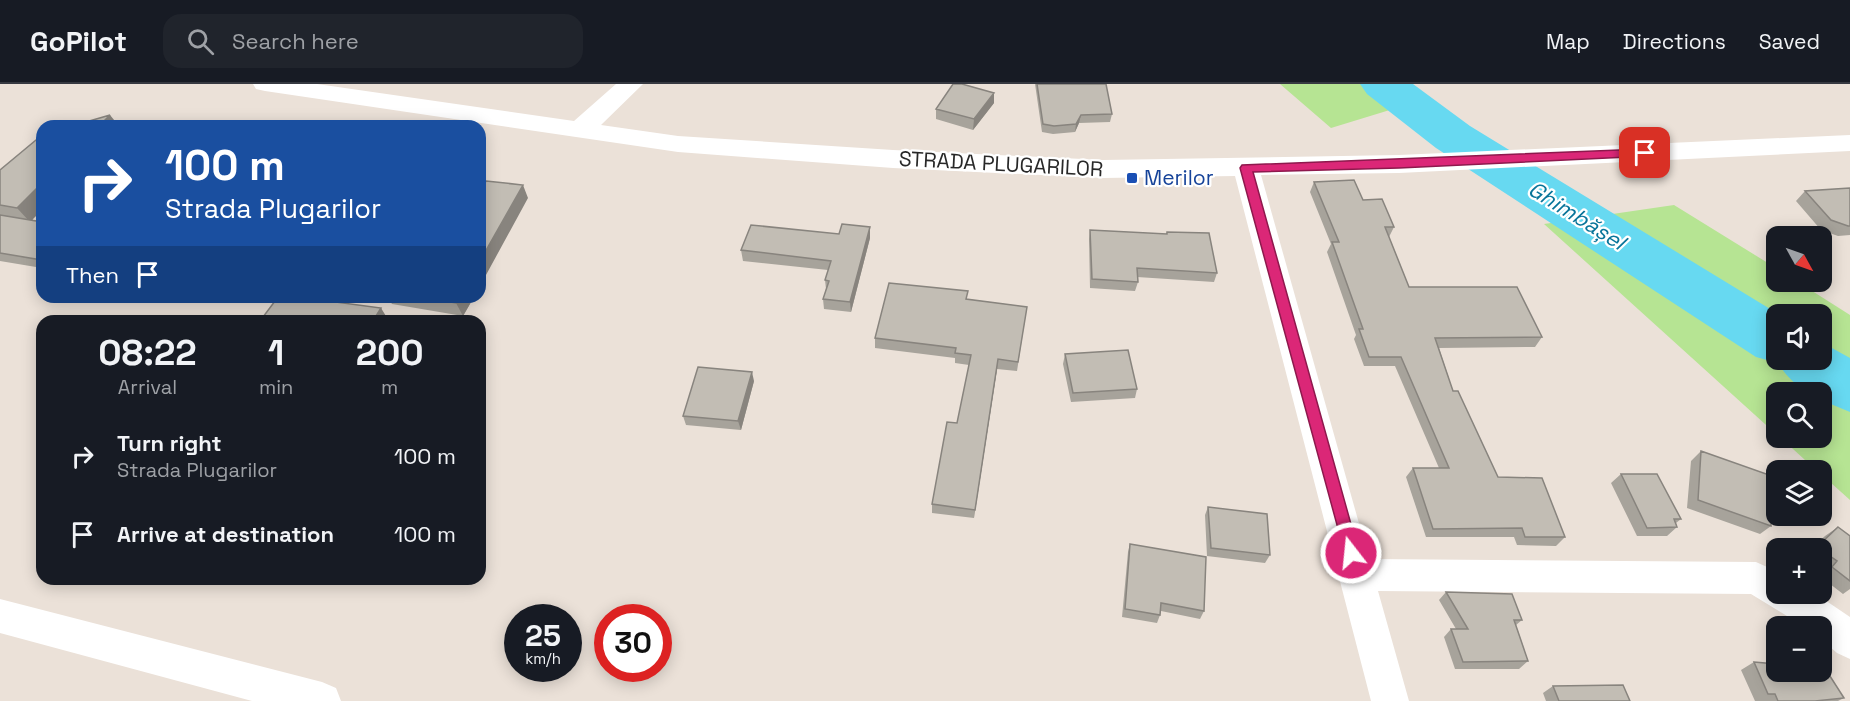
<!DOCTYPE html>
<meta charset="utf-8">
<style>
:root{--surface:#171b24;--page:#20242c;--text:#f1f3f6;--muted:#9ea1a6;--line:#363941}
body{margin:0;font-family:"Space Grotesk",sans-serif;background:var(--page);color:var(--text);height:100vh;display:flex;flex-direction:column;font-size:22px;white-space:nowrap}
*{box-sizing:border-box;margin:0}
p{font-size:20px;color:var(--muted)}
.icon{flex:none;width:33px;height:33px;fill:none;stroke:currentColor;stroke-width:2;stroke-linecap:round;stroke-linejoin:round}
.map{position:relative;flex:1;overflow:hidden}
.sheet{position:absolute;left:36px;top:231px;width:450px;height:270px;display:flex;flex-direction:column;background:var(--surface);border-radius:18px;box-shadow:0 3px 15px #0003}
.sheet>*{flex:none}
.banner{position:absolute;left:36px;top:36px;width:450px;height:183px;border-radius:18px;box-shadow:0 3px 15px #0003;background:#1a4fa0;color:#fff;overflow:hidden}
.needle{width:39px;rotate:130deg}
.controls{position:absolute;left:1766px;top:142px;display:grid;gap:12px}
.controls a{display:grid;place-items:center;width:66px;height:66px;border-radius:12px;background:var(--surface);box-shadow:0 3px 15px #0003;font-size:30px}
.speed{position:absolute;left:504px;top:520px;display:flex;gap:12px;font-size:30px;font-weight:700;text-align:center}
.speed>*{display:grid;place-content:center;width:78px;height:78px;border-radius:50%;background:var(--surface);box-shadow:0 3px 15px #0003;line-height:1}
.speed small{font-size:15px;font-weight:400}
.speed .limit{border:9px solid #d22;background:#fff;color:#111}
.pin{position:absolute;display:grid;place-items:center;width:51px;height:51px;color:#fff;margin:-26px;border-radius:12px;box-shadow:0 3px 9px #0006}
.me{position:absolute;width:66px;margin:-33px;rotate:344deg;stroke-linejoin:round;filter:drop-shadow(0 0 4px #0008)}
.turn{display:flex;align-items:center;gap:21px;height:126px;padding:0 30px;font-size:27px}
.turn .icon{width:78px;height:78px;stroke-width:2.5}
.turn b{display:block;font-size:42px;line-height:51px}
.then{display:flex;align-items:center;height:57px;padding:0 30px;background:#0003;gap:12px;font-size:22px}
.eta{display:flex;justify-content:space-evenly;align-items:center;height:102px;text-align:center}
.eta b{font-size:36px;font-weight:700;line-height:42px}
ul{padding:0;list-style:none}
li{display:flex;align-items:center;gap:18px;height:78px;padding:0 30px}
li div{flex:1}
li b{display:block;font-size:22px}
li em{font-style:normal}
header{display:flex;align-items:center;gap:36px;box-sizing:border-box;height:84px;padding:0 30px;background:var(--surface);border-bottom:2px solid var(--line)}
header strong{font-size:28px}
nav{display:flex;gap:33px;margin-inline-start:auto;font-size:21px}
.search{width:420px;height:54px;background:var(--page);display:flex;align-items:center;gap:15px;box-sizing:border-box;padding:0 21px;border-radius:18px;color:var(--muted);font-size:22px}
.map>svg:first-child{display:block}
</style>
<header>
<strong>GoPilot</strong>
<div class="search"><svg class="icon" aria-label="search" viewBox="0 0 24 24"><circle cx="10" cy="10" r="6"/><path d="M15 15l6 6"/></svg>Search here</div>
<nav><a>Map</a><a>Directions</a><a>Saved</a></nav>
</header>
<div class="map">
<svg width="1850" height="617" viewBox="0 0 1850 617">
<rect width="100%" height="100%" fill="#ebe1d8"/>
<path fill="#b6e493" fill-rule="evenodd" d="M1280,0H1410L1429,14L1331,44Z
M1674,121L1776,184V198H1798L1850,231V416L1821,390V387H1817L1781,354H1821V309H1776V350L1544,140ZM1776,231H1821V276H1776Z"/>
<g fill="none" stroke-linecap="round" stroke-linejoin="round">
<path fill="#67d9f1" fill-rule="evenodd" d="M1360,0H1413L1470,42L1780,231H1776V276H1821V258L1850,274V328L1821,316V309C1802,309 1787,294 1778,279L1756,273L1436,64L1367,10Z"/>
<path fill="#fff" fill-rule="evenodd" d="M253,0H317L574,37L616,0H643L601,41L678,52L893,66L1103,76L1399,71L1850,51V67L1399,89L1261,91L1369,475L1756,478L1776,487V510H1816L1850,533V575L1837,569L1821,555V543H1805L1751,510L1378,507L1409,617H1371L1235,92L1103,94L893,84L678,68L265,7L256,5Z
M0,515L322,598L336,604L341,617H252L0,549Z"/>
</g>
<path fill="#a7a39b" d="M1035,0H1106L1112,30L1110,38L1079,39L1075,48L1053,50L1042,48Z
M994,19L973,46L936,35V25Z
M0,86L33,136L42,138V184L0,177Z
M1314,98L1363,116L1394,143L1389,153L1409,203L1542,253L1535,263L1439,264L1453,307L1498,393L1565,453L1556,462L1517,461L1514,453H1426L1406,393L1413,384H1439L1395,282H1364L1354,255L1356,251L1327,168L1331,160L1310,108Z
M1850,104V151L1838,152L1821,146L1796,117L1805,107Z
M1090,146L1166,150L1167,148L1217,189L1214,198L1137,193L1138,198L1135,207L1090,204L1089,155Z
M870,154L851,228L824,225L823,215L826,205L825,196L828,186L743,177L741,166Z
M387,213H474L463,232L392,220Z
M967,215L1027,223L1017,287L997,285L974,434L932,429V420L957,339L969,281L955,279V274L875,264V254Z
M1065,270L1137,305L1135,314L1071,318L1063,280Z
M754,297L741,346L686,341L683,332Z
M1701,367L1771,442L1760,450L1687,424L1691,377Z
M1621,390L1681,435L1676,439L1677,443L1667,452H1637L1611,399Z
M1208,423L1270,471L1265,479L1207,472L1205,431Z
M1838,443L1850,452V505L1843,510L1821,493V489L1824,486L1821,483V465H1811L1825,452Z
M1130,460L1204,527L1200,535L1161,527L1160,531L1157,539L1122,533L1128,468Z
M1446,508L1522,536L1516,541L1528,577L1519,585H1455L1444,553L1451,545H1456L1439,516Z
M1754,578L1844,614L1838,617H1755L1741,586Z
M1553,602L1630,617H1546L1543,609Z"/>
<path fill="#88847e" d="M994,9V19L973,46L974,35Z
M110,31L119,42H99Z
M1081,31L1079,39L1075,48L1076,40Z
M42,99V126L30,138L17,124Z
M523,101L528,114L480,202V177Z
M870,143V154L851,228L850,218Z
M460,213H474L463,232L456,219Z
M381,224L389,237H373Z
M998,275L997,285L974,434L975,426Z
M752,288L754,297L741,346L738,337Z"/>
<path fill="#c2bdb4" stroke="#88847e" stroke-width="1.5" d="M953,0H962L994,9L974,35L936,25Z
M1037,0H1106L1112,30L1081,31L1076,40L1054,42L1043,40Z
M110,31L99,42H72Z
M42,51V99L17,124L0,121V86Z
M1354,96L1363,116L1382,115L1394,143H1385L1409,203H1517L1542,253L1435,254L1453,307H1458L1498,393L1542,394L1565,453H1525L1522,444L1433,445L1413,384H1449L1401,273H1369L1359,245H1363L1332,158H1339L1314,98Z
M486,97L523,101L480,177V107Z
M1850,104V142H1848L1831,136L1805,107Z
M0,131L42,138V176L0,169Z
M842,140L870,143L850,218L823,215L829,197L825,196L831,177L741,166L751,141L839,150Z
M1090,146L1167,150V148L1209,149L1217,189L1137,184L1138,198L1092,195Z
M889,199L968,207L966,215L1027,223L1018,278L998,275L975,426L932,420L947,338L957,339L971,271L955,269L956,264L875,254Z
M278,213H298L381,224L373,237H260Z
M420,213H460L456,219Z
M1128,266L1137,305L1073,309L1065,270Z
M698,283L752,288L738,337L683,332Z
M1701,367L1772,392L1771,442L1698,416Z
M1621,390H1657L1681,435H1674L1677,443L1647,444Z
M1208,423L1267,430L1270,471L1211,464Z
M1838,443L1850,452V497L1832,483L1837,477L1817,463Z
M1130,460L1206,473L1204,527L1161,519L1160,531L1125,525Z
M1446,508L1512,510L1522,536H1514L1528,577L1463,578L1451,545H1468Z
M1754,578L1776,580V588H1821V578L1844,614L1815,617H1778L1775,610H1768Z
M1623,601L1630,617H1559L1553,602Z"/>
<path fill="#db2777" stroke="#8e194d" stroke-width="1.5" d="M1645,65L1651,69L1649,72L1399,84L1253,88L1359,469L1357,474L1351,476L1346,474L1240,84L1242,81Z"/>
<rect fill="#1a4fb4" stroke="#fff" stroke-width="2" x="1126" y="88" width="12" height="12" rx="3"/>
<g text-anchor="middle" stroke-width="4.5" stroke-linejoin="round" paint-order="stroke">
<g font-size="21" fill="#282828" stroke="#fff">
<text transform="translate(1001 80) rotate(3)" y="7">STRADA PLUGARILOR</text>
</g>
<g font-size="21" fill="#164399" stroke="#fff" text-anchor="start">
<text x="1144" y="101">Merilor</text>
</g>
<g font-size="22" font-style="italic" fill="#09759a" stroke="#fff">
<text transform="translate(1577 131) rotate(32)" y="8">Ghimbășel</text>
</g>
</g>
</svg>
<div class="controls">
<a><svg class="needle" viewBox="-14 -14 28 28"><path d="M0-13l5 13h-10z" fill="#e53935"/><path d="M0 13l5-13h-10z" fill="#9ea1a6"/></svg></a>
<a><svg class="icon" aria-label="sound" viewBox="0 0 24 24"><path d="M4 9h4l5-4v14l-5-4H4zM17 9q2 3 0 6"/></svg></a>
<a><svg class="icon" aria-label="search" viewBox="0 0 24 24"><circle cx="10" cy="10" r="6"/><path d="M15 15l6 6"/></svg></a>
<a><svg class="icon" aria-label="layers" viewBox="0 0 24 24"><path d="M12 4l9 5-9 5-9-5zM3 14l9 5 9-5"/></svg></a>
<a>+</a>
<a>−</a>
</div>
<div class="speed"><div>25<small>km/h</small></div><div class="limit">30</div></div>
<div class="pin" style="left:1645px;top:69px;background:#d93025"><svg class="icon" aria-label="arrive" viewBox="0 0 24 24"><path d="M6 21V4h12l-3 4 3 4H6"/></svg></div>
<svg class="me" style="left:1351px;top:469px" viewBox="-20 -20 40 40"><circle r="17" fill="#db2777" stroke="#fff" stroke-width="3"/><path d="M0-11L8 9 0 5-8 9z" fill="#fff"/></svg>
<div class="banner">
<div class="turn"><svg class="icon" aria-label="right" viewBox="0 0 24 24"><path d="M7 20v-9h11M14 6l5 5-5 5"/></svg><div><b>100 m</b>Strada Plugarilor</div></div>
<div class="then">Then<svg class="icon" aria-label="arrive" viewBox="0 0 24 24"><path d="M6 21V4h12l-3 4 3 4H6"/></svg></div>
</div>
<section class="sheet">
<div class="eta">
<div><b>08:22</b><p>Arrival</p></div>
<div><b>1</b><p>min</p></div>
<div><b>200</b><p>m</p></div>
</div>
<ul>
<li><svg class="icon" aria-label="right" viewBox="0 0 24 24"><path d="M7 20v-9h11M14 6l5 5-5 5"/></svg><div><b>Turn right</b><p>Strada Plugarilor</p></div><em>100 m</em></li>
<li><svg class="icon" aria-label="arrive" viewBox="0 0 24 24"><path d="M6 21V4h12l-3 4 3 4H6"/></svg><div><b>Arrive at destination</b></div><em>100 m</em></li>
</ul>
</section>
</div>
